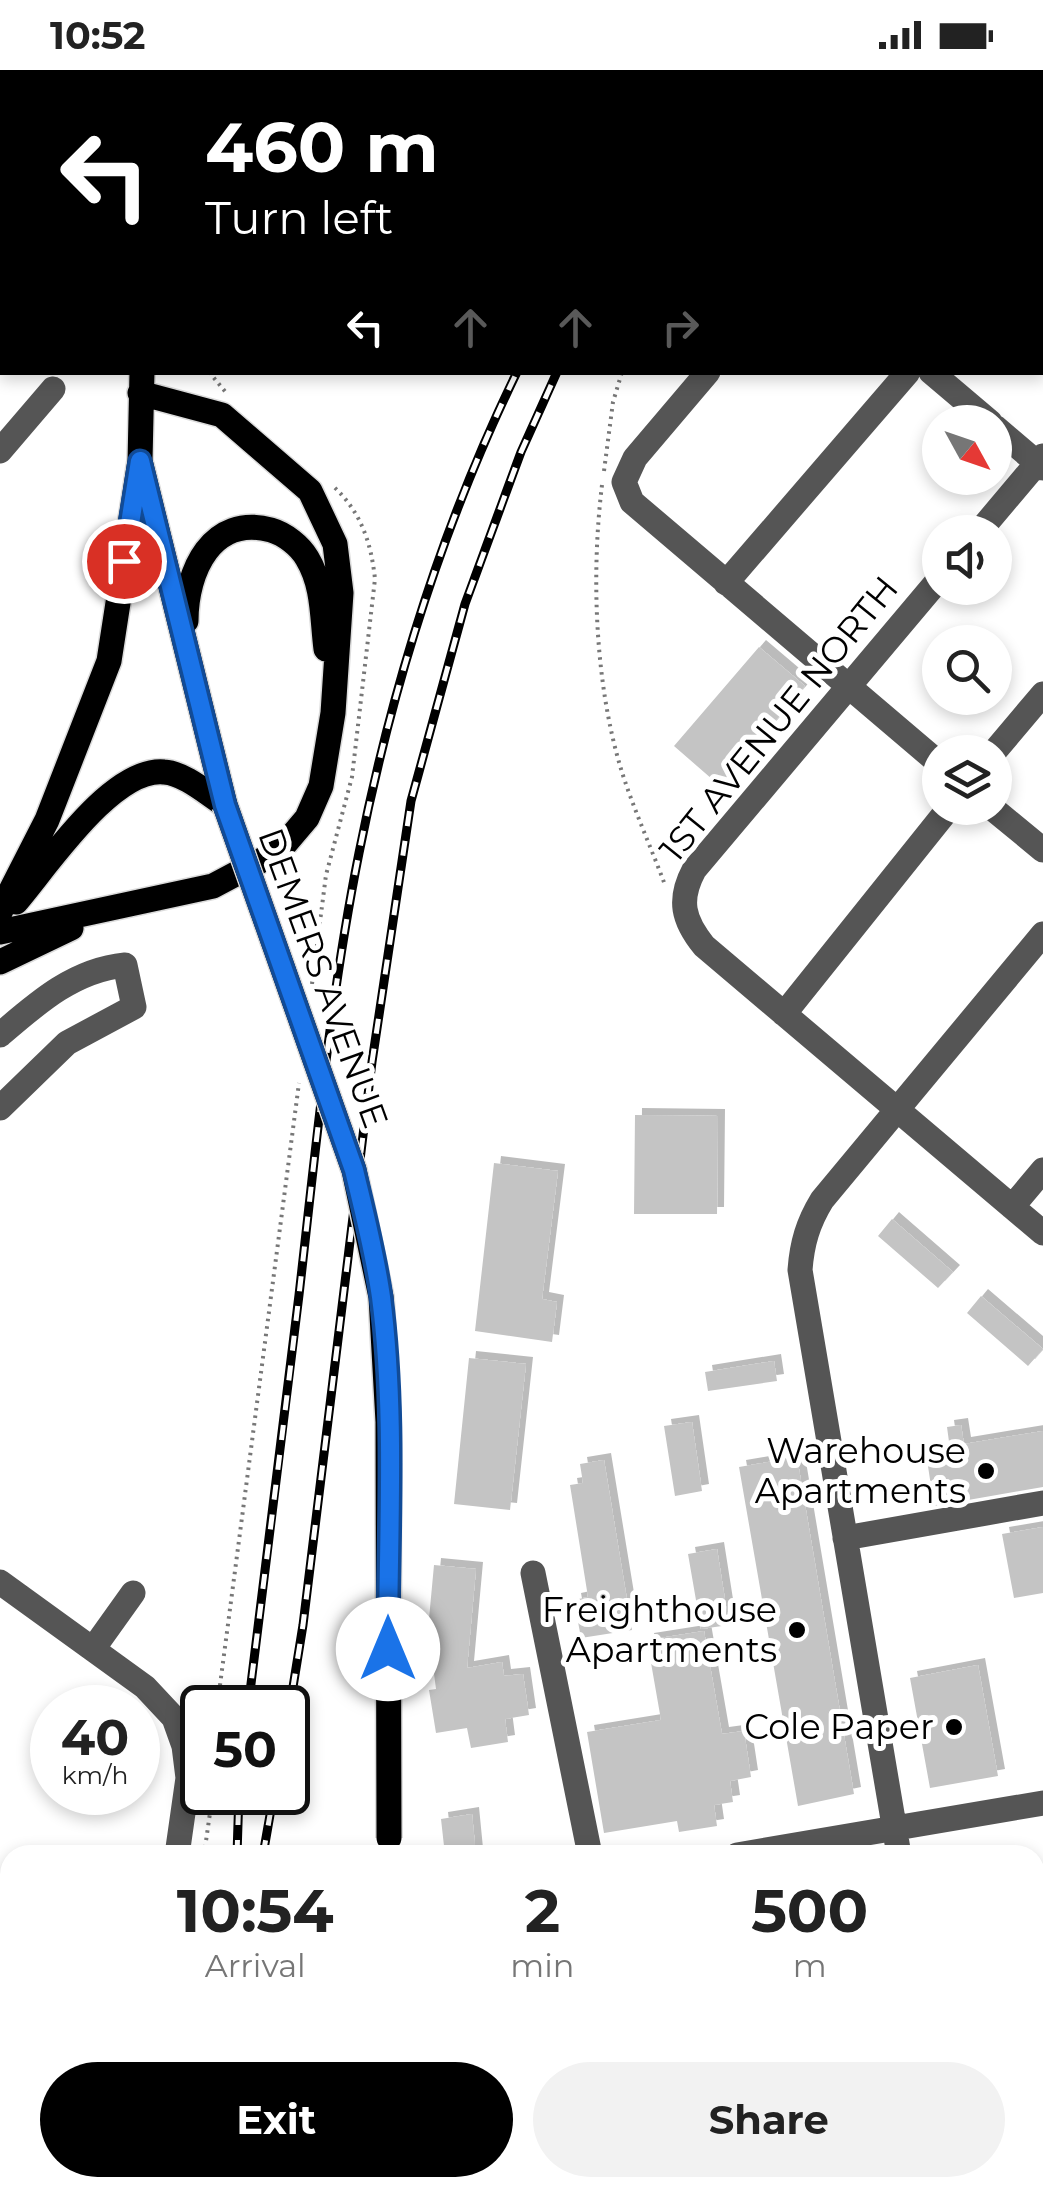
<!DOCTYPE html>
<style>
:root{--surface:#fff;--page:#f2f2f2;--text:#222;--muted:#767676;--accent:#000}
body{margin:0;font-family:Montserrat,sans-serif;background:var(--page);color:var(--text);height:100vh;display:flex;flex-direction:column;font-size:38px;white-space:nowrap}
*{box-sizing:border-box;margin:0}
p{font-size:32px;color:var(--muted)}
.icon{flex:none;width:55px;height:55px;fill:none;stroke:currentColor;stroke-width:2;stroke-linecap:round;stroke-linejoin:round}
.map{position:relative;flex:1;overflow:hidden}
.details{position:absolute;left:0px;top:1775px;width:1045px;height:352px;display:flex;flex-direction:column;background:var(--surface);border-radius:30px 30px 0 0;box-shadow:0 5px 15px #0003}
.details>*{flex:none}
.guide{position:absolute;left:0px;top:0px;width:1045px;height:305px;box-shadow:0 5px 15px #0003;background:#000;color:#fff;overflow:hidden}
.needle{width:65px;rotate:130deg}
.buttons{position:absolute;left:922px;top:335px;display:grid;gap:20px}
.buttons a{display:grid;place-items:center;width:90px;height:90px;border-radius:50%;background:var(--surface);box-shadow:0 5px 15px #0003;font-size:50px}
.speed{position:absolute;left:30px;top:1615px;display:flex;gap:20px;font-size:50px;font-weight:700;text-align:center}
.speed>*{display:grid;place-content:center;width:130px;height:130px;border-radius:50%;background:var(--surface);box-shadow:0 5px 15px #0003;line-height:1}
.speed small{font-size:25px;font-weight:400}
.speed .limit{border:5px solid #111;border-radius:15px;background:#fff;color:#111}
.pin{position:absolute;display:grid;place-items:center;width:85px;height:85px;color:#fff;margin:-42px;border:5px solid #fff;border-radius:50%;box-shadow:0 2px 10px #0007}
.me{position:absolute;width:110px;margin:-55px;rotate:0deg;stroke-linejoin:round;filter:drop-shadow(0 0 8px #0008)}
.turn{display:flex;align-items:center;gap:35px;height:210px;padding:0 40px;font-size:45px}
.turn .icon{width:130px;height:130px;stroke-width:2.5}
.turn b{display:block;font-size:70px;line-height:85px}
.lanes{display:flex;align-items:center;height:95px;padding:0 40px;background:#0003;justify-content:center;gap:50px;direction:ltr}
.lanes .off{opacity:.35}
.eta{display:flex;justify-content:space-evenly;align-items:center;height:170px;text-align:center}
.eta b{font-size:60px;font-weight:700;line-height:70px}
.action{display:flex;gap:20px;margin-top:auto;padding:20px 40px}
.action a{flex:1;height:115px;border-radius:60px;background:var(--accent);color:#fff;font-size:40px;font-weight:700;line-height:115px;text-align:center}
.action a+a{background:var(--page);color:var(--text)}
.status{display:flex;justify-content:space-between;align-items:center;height:70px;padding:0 50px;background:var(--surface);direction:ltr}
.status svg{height:28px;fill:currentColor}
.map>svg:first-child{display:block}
</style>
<div class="status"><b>10:52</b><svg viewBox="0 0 49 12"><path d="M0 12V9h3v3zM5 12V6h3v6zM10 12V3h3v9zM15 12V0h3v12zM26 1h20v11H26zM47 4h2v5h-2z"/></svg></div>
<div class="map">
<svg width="1043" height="2126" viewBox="0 0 1043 2126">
<defs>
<filter id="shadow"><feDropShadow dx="7" dy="-7" stdDeviation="0" flood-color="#0004"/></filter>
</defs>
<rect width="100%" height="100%" fill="#fff"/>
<path fill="#c4c4c4" filter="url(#shadow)" d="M759,577L805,616L720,716L674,676Z
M635,1045L718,1046L717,1144H634Z
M494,1093L558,1101L542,1229L557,1232L552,1272L475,1261Z
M892,1149L953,1202L938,1218L878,1166Z
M981,1226L1043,1279L1028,1296L967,1243Z
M469,1288L526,1294L510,1440L454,1434Z
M774,1291L777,1311L708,1321L705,1302Z
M692,1352L702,1421L675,1426L664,1356Z
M961,1355L964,1374L1043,1361V1417L934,1436L926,1383L950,1379L947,1357Z
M797,1387L854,1724L798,1736L739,1397Z
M604,1390L632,1560L581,1568L574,1530L588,1527L570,1415L583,1413L580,1394Z
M1043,1457V1523L1014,1528L1002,1464Z
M717,1479L729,1555L701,1559L688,1484Z
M434,1495L476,1499L467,1598L502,1592L504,1606L523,1604L529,1645L505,1649L508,1672L471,1678L467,1658L436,1663L429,1620L436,1619L431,1581H426Z
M704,1561L722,1664L744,1661L751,1707L730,1711L733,1732L714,1735L717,1756L679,1762L677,1751L604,1763L587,1662L661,1650L647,1570Z
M978,1595L998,1706L930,1718L910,1608Z
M472,1744L476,1785H445L441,1749Z"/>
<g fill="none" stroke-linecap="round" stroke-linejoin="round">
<g stroke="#dbdbdb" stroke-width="28">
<path id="major" d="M1005,0L1009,2
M168,2L169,0
M1042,27H1043
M142,302L140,391L225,735
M186,551C186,501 212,444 271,460C285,464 300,476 307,488C324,516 322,548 326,579
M16,832C47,796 112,697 164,702C184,703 208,724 225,735
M0,842L47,750L109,591L140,391
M0,862L213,816L279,781L307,748L321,716L333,643L341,523L335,474L310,421L222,345L140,323
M0,892L71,858
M379,2126L380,2118"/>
</g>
<path stroke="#777" stroke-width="4" stroke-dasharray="2.5 5" stroke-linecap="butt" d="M198,2V0
M769,2L771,0
M209,302L228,325
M604,401L613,332L622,302
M602,415C591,505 595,613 621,699C633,738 651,777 665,815
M312,914L326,805L352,707L375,509C371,472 361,442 333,416
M217,1638L299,1013
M204,1785L213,1722
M1035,2054L1043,2053
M155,2126L156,2118"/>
<path stroke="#555" stroke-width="25" d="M322,2L324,0
M1042,139H1043
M708,302L635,388L624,412L632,432L940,694
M931,302L990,352
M995,357L1043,398
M0,381L53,319
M979,462L1043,386
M940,508L694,800C678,830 683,850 704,876L1043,1163
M726,513L908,302
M994,682L1043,624
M992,738L1043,780
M784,944L949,738
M0,965C37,933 74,900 125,895L134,937L67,973L0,1038
M1012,1137L1043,1100
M845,1468L1043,1433
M533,1503L590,1785
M0,1512L145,1617L174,1648L184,1676L188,1708L177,1785
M93,1579L133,1523
M737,1785L1043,1733
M899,1785L800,1200C802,1173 808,1153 822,1130L1043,864
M1035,2029L1043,2027
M486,2118L488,2126
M639,2118L641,2126
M707,2118V2126
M956,2118L957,2126
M117,2126L120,2118
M280,2126L281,2118
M449,2126L455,2118
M803,2126L852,2118"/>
<use href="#major" stroke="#000" stroke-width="25"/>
<g stroke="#000" stroke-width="9">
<path id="rail" d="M685,2L687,0
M730,2L732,0
M248,1638C265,1500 283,1362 299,1225C316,1077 330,928 359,783C392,617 443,454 517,302
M288,1648L303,1555L372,992L411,731L465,534L521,382L557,302
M237,1785L239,1722
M263,1785L274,1722
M199,2126L201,2118"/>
</g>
<use href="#rail" stroke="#fff" stroke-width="5" stroke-dasharray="15" stroke-linecap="butt"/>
<g stroke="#dbdbdb" stroke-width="28" stroke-linecap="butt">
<path id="major-bridge" d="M225,735L354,1100L381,1227L388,1352L389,1768"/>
</g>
<use href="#major-bridge" stroke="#000" stroke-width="25"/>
</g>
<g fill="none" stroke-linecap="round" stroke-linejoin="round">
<g stroke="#114b97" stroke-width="25">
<path id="route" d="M124,491L140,391L225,735L354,1100C364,1142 375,1184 381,1227C396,1342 388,1463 388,1579"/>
</g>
<use href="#route" stroke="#1a73e8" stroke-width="18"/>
</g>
<g fill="#000" stroke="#fff" stroke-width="4">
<circle cx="986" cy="1401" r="10"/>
<circle cx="797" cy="1560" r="10"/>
<circle cx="954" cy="1657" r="10"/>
</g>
<g text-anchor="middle" stroke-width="10" stroke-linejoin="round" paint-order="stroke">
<g font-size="35" fill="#000" stroke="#fff">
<text transform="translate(779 649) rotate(-51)" y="12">1ST AVENUE NORTH</text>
<text transform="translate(323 908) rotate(70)" y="12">DEMERS AVENUE</text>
</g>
<g font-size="35" fill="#000" stroke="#fff" text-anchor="end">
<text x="966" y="1393">Warehouse<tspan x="966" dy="40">Apartments</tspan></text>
<text x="777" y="1552">Freighthouse<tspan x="777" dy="40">Apartments</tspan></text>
<text x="934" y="1669">Cole Paper</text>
</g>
</g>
</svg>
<div class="buttons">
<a><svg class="needle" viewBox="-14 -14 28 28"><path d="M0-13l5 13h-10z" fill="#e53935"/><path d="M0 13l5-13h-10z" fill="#767676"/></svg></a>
<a><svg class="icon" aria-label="sound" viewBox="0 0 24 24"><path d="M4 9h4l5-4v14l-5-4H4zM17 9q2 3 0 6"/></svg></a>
<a><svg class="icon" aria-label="search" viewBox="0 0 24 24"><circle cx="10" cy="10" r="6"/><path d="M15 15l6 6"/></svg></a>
<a><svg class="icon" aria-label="layers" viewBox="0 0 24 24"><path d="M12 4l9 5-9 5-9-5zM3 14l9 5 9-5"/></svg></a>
</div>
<div class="speed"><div>40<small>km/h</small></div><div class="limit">50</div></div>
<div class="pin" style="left:124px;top:491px;background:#d93025"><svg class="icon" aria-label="arrive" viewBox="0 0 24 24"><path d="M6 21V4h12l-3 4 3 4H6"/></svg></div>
<svg class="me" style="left:388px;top:1579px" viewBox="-20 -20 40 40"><circle r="19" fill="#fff"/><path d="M0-13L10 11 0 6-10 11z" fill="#1a73e8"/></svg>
<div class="guide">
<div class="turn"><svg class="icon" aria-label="left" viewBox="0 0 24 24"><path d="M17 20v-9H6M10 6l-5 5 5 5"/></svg><div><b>460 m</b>Turn left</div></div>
<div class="lanes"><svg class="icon" aria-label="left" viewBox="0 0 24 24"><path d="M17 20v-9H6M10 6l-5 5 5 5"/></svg><svg class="icon off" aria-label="ahead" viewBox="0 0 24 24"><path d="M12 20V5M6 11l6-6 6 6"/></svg><svg class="icon off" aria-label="ahead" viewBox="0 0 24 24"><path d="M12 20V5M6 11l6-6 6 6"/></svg><svg class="icon off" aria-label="right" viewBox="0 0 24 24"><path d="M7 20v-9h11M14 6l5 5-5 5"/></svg></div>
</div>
<section class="details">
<div class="eta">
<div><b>10:54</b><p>Arrival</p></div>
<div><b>2</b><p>min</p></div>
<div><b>500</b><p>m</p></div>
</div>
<div class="action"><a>Exit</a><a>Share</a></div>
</section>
</div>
